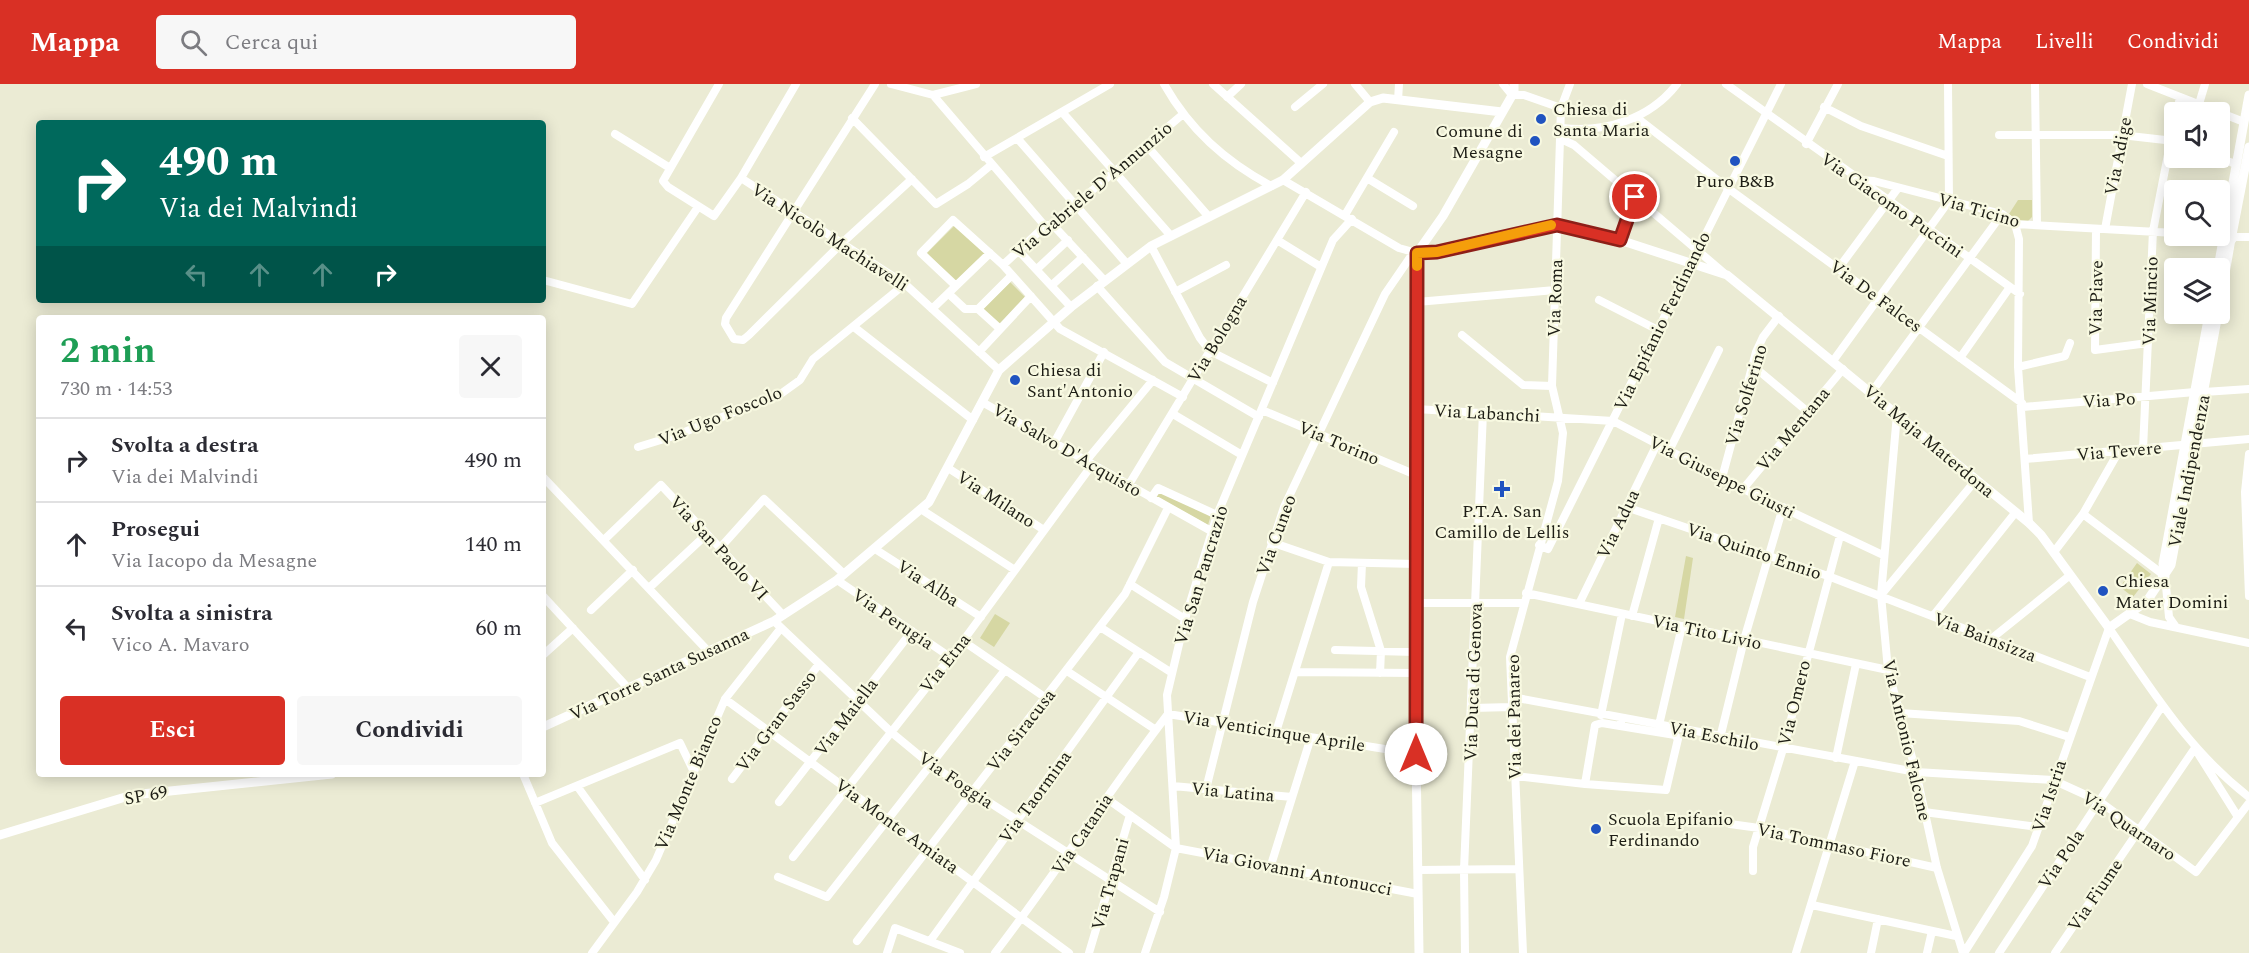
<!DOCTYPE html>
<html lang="it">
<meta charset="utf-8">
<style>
:root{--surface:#fff;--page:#f7f7f7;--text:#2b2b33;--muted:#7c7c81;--line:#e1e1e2;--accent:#d93025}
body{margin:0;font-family:Spectral,serif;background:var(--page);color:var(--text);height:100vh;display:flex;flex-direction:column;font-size:22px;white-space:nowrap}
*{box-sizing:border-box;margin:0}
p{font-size:20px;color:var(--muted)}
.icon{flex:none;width:33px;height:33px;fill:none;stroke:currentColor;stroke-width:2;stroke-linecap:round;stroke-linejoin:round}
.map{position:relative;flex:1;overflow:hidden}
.details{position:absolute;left:36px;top:231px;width:510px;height:462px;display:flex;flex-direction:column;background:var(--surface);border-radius:6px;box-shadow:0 3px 15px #0003}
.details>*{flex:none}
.banner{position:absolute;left:36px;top:36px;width:510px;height:183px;border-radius:6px;box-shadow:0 3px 15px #0003;background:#00695c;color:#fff;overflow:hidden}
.fabs{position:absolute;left:2164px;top:18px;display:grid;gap:12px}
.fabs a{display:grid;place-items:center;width:66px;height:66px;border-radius:6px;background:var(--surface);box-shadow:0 3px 15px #0003;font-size:30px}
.pin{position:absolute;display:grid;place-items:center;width:51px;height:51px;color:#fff;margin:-26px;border:3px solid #fff;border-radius:50%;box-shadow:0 2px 6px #0007}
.me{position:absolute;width:66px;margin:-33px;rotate:0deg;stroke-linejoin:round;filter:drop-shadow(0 0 4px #0008)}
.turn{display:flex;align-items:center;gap:21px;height:126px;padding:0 24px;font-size:27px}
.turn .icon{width:78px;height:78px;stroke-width:2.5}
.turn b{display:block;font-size:42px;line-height:51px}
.lanes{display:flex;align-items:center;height:57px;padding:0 24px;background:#0003;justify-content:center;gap:30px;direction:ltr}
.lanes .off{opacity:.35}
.round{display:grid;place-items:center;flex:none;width:63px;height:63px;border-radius:6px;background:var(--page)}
.head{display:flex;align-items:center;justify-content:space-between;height:102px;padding:0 24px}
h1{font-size:36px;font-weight:700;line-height:45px;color:#1e9e55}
.cta{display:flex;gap:12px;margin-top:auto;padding:12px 24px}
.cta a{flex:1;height:69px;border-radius:6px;background:var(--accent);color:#fff;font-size:24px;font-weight:700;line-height:69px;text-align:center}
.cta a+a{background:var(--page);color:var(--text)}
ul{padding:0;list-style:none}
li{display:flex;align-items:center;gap:18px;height:84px;padding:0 24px;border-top:2px solid var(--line)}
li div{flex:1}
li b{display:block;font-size:22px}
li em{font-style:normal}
header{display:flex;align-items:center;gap:36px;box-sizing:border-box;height:84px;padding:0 30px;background:var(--accent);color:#fff}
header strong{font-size:28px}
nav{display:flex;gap:33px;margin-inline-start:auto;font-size:21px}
.search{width:420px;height:54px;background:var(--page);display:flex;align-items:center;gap:15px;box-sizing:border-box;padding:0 21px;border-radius:6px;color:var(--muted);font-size:22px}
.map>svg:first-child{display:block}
</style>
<header>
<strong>Mappa</strong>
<div class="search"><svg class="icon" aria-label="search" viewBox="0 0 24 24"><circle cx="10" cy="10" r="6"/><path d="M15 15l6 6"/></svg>Cerca qui</div>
<nav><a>Mappa</a><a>Livelli</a><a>Condividi</a></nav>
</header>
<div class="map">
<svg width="2249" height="869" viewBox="0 0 2249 869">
<rect width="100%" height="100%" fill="#ebebd4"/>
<path fill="#d6d7a3" d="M2018,116H2032V133L2027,138L2018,137L2009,130Z
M955,141L986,168L955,198L927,169Z
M1010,198L1025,213L999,240L983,225Z
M1159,408L1211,431L1208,441L1156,412Z
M1686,472L1693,474L1684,535L1675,533Z
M2137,479L2151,490L2133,513L2120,503Z
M995,530L1010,539L994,563L980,554Z"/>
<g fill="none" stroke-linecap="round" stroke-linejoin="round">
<path stroke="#fff" stroke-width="8" d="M719,0L663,97L668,103L714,132L741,94L796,0
M875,0L726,234L725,240L734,255L743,256L749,251L842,159L912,95
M891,0L933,11L976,0
M1164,0C1190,46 1225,77 1271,102
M1213,0L1301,79
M1355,0L1370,18
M1503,0L1512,11H1524L1561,24
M1726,0L2020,210
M1948,0L1949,117
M2035,0L2037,141
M2147,0L2244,38
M933,11L1045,142
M1227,13L1241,0
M1398,16L1399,0
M2199,20L2205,0
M1295,23L1323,0
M1824,23L1861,42L1948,72
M1062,28L1171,152
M2177,28L2180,13
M852,34L936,120L968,100L991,81
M1637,34L1729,105L2022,319
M1562,44C1605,49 1650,35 1677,0
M615,50L670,84
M1999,51H2121L2174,57
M1017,54L1127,180
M1561,55L1574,61L1724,189
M1806,60L1838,0
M1146,61L1209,133
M984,73L1110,0
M2218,74L2236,80
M741,94L905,200L999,286
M1367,94L1413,122
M1283,96L1399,164L1417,169
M1858,96L1874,97L2002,130L2015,140L2175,149
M1345,131L1394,48
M1052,140L1104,196
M2015,140L2019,155L2018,283L2029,439
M2096,145L2095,266L2148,259
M2105,145L2132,0
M2232,153H2249
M1277,156L1321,183
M1620,156L1635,113
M1151,162L1200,254L1210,267L1273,299
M1018,166L1071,223
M1003,181L1045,142L1052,140L1182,31
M1037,185L1068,156
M1838,185L1898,104
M543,196L632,220L698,123
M1052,201L1083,173
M956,202L921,169L953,136L1003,181L1060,245L1183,313
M1097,202L1165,278L1259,333
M1175,208L1226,181
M949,210L965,225H978L999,244
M1599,216L1658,246
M1417,218L1555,206
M932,225L990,169
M978,225L1012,191
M854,243L973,336
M1462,251L1523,301L1552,302
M979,268L1031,212
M1960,274L2010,203
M1833,277L1949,117
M1752,281L1808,328
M2018,283L2065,272L2070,259
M2204,308L2249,305
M1871,309L2002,130
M982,318L1211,447
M2023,323L2195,308
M1416,325L1613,337L1743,405L1883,471
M1262,326L1416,391
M1173,330L1242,371
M1897,330L1881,511L1888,586L1916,688L1937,784L1963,869
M1054,359L1104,268
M638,363L677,351L782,309L800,296L813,275L905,200
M2143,365L2153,147L2175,35
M1669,367L1719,266
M2249,370L2245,408L2249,512
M2025,375L2249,355
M1086,377L1153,296
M948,384L1044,446
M543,393L708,567
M1722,394L1756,268L1763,253L1779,232
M1128,402L1306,108
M1743,405L1843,285
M1151,414L1158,404L1217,431
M1626,423L1828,492L2090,593
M922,426L1015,486
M2083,430L2165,492L2169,533L2176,543
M604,456L661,401L783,531
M1271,458L1329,478L1416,480
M1539,461L1548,465L1781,0
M720,464L764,415L844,490
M875,465L981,533
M2054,468L2083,430L2119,367
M1362,479L1361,503L1381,567L1380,589
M837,496L950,573
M1130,500L1185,535
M649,504L707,450
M1526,509L1888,586
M1881,511L1975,397
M543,512L628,604
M1416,519H1524
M1579,520L1657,360
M591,526L633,486
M2130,530L2150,538L2249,559
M1632,532L1659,434
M1933,532L2015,429
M774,537L891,648L931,681L1160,828
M1100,543L1172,589
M1991,555L2069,492
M963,557L1046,614
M1335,566L1416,568
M543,571L573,544
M1067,587L1156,646
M1295,588L1416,589
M1512,613L1916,688L2053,696L2099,717L2196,788L2249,719
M725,615L1069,869
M1472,624L1512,623
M1900,629L2019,637L2069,653
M1601,631L1622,530
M1659,641L1682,542
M1276,648L1329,478
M1720,654L1744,556L1783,423
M2199,671L2238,733
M1836,674L1856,580
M523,690L552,759L614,838
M1515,692L1585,700L1595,641L1602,639L1620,642L1621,638
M732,695L819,580
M1585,700L1666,706L1678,655L1675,651L1620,642
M577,702L645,796
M1173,702L1292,713
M1206,705L1253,518L1284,423L1385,210L1411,172L1417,169
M1106,714L1176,764L1418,810
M779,718L912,547
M535,719L680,659L693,686
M1924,728L2038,743
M1730,740L1759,744L1937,784
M793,773L963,557L1092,381
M1271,781L1311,653
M1418,786L1519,785
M1753,787V763L1783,665L1840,452
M778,793L827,813L1005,586
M1812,821L1956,852
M857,857L1125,510L1168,424
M930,857L1139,568
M592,869L637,808L656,776L725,615L781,544
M887,869L895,844L960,869
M995,869C1055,791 1108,708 1168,630L1416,670
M1089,869L1130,731
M1145,869L1164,813L1176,764L1167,611L1185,535L1217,431L1333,156L1352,135
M1465,869L1464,786L1483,328
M1523,869L1510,573L1558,397L1563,349L1552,302L1561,24L1570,0
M1796,869L1855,677
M1871,869L1878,835
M1927,869L1932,847
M1964,869L2032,762L2109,544C2151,605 2189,667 2249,713
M1999,869L2162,622
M2055,869L2195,664"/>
<path stroke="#fff" stroke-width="9" d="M2221.5 153a5.5 5.5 0 1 1 11 0a5.5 5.5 0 1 1-11 0Z
M2224,148L2249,11
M2232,151L2249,63
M1417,169L1437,168L1557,141L1586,145L1727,191L2029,439L2041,451L2109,544L2147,517L2171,481L2218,230
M1417,169L1416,670L1419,869
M1417,169L1443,132L1514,8V0
M2218,184L2223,156
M2220,218L2231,155
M2165,492L2163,480L2209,230
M543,643L774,537L837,496L929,418L999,286L1071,223L1151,162L1283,96L1370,18L1383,14L1502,28
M0,751L132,711L332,690"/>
</g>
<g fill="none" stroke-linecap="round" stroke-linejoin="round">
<g stroke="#8d1f18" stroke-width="15">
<path id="route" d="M1416,670L1417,169L1437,168L1557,141L1620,156L1635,113"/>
</g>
<use href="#route" stroke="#d93025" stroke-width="10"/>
<path stroke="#f59e0b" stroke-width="10" d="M1417,182V169L1437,168L1551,141"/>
</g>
<g fill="#2053c0" stroke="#f8f9e1" stroke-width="2">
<circle cx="1541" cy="35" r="6"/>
<circle cx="1535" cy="57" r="6"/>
<circle cx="1735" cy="77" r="6"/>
<circle cx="1015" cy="296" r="6"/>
<path d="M1499 396h6v6h6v6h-6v6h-6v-6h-6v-6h6z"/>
<circle cx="2103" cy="507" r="6"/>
<circle cx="1596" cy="745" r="6"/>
</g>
<g text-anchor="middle" stroke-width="4.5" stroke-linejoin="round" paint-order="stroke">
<g font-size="18" fill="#1d1d15" stroke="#f8f9e1" text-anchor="start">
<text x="1553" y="31">Chiesa di<tspan x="1553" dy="21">Santa Maria</tspan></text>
<text x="1523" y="53" text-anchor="end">Comune di<tspan x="1523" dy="21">Mesagne</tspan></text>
<text x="1735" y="103" text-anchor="middle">Puro B&amp;B</text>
<text x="1027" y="292">Chiesa di<tspan x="1027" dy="21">Sant'Antonio</tspan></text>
<text x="1502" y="433" text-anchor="middle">P.T.A. San<tspan x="1502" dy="21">Camillo de Lellis</tspan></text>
<text x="2115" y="503">Chiesa<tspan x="2115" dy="21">Mater Domini</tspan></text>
<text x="1608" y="741">Scuola Epifanio<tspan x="1608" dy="21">Ferdinando</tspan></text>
</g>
<g font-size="18" fill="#1d1d15" stroke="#f8f9e1">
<text transform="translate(2118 72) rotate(-79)" y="6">Via Adige</text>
<text transform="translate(1092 106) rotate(-40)" y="6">Via Gabriele D'Annunzio</text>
<text transform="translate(1892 121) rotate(35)" y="6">Via Giacomo Puccini</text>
<text transform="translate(1979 126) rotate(16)" y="6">Via Ticino</text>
<text transform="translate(830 153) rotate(33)" y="6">Via Nicolò Machiavelli</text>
<text transform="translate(1876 212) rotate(36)" y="6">Via De Falces</text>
<text transform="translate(1555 214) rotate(-88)" y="6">Via Roma</text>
<text transform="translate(2096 214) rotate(-89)" y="6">Via Piave</text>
<text transform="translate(2150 217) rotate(-88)" y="6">Via Mincio</text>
<text transform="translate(1662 237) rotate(-64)" y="6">Via Epifanio Ferdinando</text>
<text transform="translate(1217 255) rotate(-59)" y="6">Via Bologna</text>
<text transform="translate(1746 311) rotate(-73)" y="6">Via Solferino</text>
<text transform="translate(2109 316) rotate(-4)" y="6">Via Po</text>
<text transform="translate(1487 329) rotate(3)" y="6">Via Labanchi</text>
<text transform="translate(720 332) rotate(-22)" y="6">Via Ugo Foscolo</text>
<text transform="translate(1793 345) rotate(-50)" y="6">Via Mentana</text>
<text transform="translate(1929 357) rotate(40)" y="6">Via Maja Materdona</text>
<text transform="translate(1339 359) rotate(23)" y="6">Via Torino</text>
<text transform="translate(1067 366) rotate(30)" y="6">Via Salvo D'Acquisto</text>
<text transform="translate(2119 367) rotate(-5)" y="6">Via Tevere</text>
<text transform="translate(2189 387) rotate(-79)" y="6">Viale Indipendenza</text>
<text transform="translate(1722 393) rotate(27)" y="6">Via Giuseppe Giusti</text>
<text transform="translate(996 415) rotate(33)" y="6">Via Milano</text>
<text transform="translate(1618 440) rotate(-64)" y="6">Via Adua</text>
<text transform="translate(1276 451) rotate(-70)" y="6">Via Cuneo</text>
<text transform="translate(719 464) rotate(47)" y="6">Via San Paolo VI</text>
<text transform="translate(1754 467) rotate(19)" y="6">Via Quinto Ennio</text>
<text transform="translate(1201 491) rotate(-73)" y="6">Via San Pancrazio</text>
<text transform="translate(928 499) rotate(33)" y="6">Via Alba</text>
<text transform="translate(893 535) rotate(34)" y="6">Via Perugia</text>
<text transform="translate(1707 548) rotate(12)" y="6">Via Tito Livio</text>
<text transform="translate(1985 553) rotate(21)" y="6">Via Bainsizza</text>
<text transform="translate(945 579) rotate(-52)" y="6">Via Etna</text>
<text transform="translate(659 590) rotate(-25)" y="6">Via Torre Santa Susanna</text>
<text transform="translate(1473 598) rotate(-88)" y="6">Via Duca di Genova</text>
<text transform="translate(1794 619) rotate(-76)" y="6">Via Omero</text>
<text transform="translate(846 633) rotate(-53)" y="6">Via Maiella</text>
<text transform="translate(1514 633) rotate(-91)" y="6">Via dei Panareo</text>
<text transform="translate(776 637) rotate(-53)" y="6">Via Gran Sasso</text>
<text transform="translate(1021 646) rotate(-52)" y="6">Via Siracusa</text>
<text transform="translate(1274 647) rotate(9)" y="6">Via Venticinque Aprile</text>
<text transform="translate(1714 652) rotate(11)" y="6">Via Eschilo</text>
<text transform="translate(1907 656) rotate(77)" y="6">Via Antonio Falcone</text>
<text transform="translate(956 696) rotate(34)" y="6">Via Foggia</text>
<text transform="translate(688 699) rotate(-67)" y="6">Via Monte Bianco</text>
<text transform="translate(1233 708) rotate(5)" y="6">Via Latina</text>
<text transform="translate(146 711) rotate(-10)" y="6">SP 69</text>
<text transform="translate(2049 712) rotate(-72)" y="6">Via Istria</text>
<text transform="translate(1035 713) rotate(-54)" y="6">Via Taormina</text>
<text transform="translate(897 742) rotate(36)" y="6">Via Monte Amiata</text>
<text transform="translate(2129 742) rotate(34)" y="6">Via Quarnaro</text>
<text transform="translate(1082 750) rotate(-56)" y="6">Via Catania</text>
<text transform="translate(1834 761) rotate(12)" y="6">Via Tommaso Fiore</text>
<text transform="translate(2061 775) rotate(-56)" y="6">Via Pola</text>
<text transform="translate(1297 787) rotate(11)" y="6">Via Giovanni Antonucci</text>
<text transform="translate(1110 800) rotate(-74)" y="6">Via Trapani</text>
<text transform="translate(2095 811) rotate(-56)" y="6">Via Fiume</text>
</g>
</g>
</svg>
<div class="fabs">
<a><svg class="icon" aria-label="sound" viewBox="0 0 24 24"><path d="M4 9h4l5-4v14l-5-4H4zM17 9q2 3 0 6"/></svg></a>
<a><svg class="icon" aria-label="search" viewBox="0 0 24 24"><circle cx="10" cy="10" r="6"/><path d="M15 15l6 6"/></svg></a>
<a><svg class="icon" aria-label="layers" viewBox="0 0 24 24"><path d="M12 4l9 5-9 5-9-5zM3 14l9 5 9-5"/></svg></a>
</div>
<div class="pin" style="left:1635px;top:113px;background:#d93025"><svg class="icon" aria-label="arrive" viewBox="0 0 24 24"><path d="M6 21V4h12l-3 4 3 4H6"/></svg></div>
<svg class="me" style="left:1416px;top:670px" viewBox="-20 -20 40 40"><circle r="19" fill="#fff"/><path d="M0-13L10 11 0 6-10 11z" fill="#d93025"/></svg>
<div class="banner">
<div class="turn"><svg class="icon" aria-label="right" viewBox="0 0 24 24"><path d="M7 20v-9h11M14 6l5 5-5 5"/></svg><div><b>490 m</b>Via dei Malvindi</div></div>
<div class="lanes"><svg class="icon off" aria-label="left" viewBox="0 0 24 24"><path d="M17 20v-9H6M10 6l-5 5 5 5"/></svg><svg class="icon off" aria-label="ahead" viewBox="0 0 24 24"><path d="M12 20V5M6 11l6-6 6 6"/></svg><svg class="icon off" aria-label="ahead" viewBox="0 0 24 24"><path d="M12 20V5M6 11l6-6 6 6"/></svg><svg class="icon" aria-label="right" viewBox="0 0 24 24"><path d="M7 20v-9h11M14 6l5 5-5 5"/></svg></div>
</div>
<section class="details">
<div class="head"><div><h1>2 min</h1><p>730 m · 14:53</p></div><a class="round"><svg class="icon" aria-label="close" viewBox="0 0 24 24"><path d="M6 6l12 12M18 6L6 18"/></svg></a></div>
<ul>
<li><svg class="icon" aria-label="right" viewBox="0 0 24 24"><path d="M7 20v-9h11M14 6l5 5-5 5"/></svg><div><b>Svolta a destra</b><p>Via dei Malvindi</p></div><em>490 m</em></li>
<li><svg class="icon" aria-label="ahead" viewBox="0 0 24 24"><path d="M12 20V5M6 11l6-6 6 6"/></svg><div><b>Prosegui</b><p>Via Iacopo da Mesagne</p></div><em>140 m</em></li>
<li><svg class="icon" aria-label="left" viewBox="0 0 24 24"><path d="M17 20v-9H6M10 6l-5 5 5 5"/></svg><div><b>Svolta a sinistra</b><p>Vico A. Mavaro</p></div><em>60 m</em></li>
</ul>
<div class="cta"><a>Esci</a><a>Condividi</a></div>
</section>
</div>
